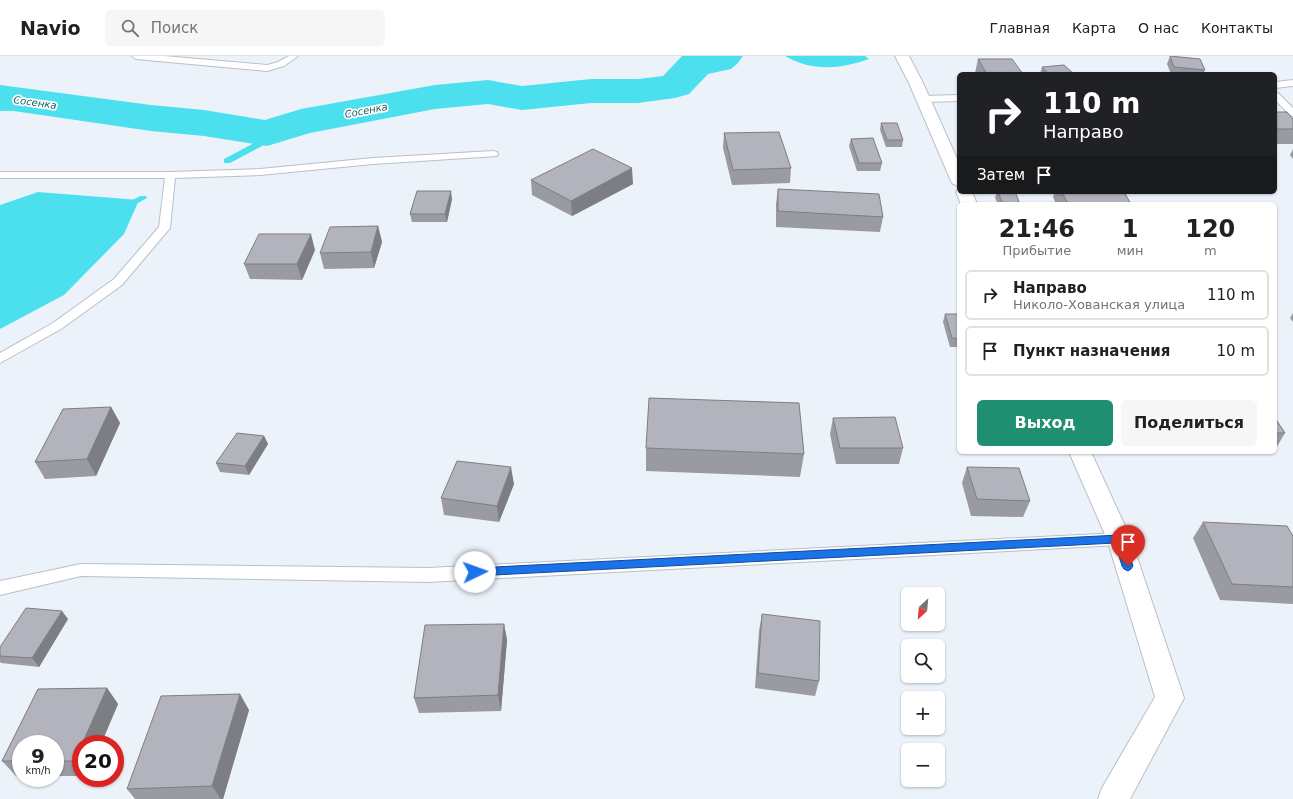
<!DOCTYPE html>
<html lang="ru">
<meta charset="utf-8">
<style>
:root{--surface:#fff;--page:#f6f6f6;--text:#202124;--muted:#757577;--line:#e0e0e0;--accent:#1e8f71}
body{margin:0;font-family:"DejaVu Sans",sans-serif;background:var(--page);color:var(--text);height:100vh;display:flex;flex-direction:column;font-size:15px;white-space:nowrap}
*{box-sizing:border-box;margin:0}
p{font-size:13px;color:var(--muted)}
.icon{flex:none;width:22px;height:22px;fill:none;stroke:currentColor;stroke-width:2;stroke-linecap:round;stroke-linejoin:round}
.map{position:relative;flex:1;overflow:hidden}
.drawer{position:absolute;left:957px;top:146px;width:320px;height:252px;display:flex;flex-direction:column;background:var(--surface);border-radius:6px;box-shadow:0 1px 3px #0004}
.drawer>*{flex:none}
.hud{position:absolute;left:957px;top:16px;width:320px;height:122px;border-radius:6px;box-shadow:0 1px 3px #0004;background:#202124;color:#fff;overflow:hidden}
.needle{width:26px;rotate:206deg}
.buttons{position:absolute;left:901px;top:531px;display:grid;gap:8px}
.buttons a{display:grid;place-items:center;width:44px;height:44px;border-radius:6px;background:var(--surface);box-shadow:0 1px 3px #0004;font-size:20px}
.speed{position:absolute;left:12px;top:679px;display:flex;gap:8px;font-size:20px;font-weight:700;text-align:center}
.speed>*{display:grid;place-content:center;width:52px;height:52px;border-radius:50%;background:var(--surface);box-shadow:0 1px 3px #0004;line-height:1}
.speed small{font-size:10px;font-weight:400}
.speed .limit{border:6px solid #d22;background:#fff;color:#111}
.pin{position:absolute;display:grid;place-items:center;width:34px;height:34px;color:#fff;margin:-41px -17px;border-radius:50% 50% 50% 0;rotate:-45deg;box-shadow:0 0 4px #0007}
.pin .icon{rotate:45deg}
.me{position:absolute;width:44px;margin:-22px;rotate:87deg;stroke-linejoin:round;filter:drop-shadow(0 0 3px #0008)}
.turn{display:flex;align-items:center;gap:14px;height:84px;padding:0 20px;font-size:18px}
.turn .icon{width:52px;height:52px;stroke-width:2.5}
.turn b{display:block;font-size:28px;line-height:34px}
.then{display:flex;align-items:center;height:38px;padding:0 20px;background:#0003;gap:8px;font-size:15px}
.eta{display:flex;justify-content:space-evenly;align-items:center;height:68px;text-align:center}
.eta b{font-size:24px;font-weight:700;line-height:28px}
.primary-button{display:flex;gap:8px;margin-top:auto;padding:8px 20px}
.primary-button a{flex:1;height:46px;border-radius:6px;background:var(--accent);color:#fff;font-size:16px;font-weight:700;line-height:46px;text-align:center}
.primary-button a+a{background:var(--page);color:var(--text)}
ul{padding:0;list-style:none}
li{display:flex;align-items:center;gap:12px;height:50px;margin:0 8px 6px;padding:0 12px;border:2px solid var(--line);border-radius:6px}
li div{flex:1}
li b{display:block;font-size:15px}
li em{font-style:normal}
header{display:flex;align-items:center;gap:24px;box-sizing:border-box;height:56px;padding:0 20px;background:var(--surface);border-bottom:1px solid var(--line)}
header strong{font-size:19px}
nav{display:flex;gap:22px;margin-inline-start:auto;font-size:14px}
.search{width:280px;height:36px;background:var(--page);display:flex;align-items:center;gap:10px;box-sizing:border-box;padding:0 14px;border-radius:6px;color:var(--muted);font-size:15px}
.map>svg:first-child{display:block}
</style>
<header>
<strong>Navio</strong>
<div class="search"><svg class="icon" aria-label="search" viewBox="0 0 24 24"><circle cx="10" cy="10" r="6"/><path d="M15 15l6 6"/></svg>Поиск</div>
<nav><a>Главная</a><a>Карта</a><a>О нас</a><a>Контакты</a></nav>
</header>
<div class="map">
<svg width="1293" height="743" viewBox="0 0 1293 743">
<rect width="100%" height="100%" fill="#ecf2fa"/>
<path fill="#4ce0ee" d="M785,0H865L869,3C840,13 813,16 785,0Z
M0,35L53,41L121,56L96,60L41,54L0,55Z
M38,136L139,144L124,178L64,239L0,273V149Z"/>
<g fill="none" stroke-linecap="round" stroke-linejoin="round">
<path fill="#4ce0ee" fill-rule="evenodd" d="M264,75H270L271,77L264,89L230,107H224V103L258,85Z
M140,140H146L147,142L129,152L126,153L122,150Z"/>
<path fill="#4ce0ee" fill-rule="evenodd" d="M682,0H743L737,8L731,13L708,18L689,38L675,42L638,47H591L522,54L488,48L435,53L310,77L267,90L204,80L151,75L0,53V29L151,49L204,54L265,64L301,53L435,29L488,24L522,30L591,23H638L663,20Z"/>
<g stroke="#babfc7" stroke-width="2">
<path id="service" d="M132,0H164L267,9L278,6L289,0H298L284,10L267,15L136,3Z
M1293,24V30L1275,32V26Z
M1275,36L1278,37L1293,52V60L1290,59L1275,44Z
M959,39V45L923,46L918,43L923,40Z
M493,95L497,96L498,98L497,100L373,108L260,119L175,122L170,172L122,229L61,273L0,307V297L53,267L114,223L159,171L165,122H0V116H170L260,113L373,102Z
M1119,477L1125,479L1127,483L1125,487L1119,489L428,526L81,520L0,539V525L81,508L428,512Z"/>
</g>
<g stroke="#babfc7" stroke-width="2">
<path id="minor" d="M895,0H909L923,27L959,107V130L953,128L951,125L909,27Z
M959,132V136H972L977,148H961L956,136Z
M1069,396H1091L1131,483L1184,642L1130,743H1098L1102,732L1155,641L1107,483Z"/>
</g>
<use href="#service" fill="#fff" fill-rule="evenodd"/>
<use href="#minor" fill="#fff" fill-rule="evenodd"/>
</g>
<path fill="#999aa2" d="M1170,0L1205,14L1203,18H1171L1167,8Z
M978,3L1023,18H975V17Z
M1042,11L1074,18H1040Z
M1275,56L1293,63V88H1275Z
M881,67L903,84L902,91H886L880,74Z
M724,77L791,112L790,127L732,129L723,92Z
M851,83L882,107L880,115H857L849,90Z
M1293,93V103L1290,99Z
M531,124L633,128L572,160L532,139Z
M778,133L883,161L880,176L776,171V148Z
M997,136H1015L1020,148H998L995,142Z
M1055,136H1124L1131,148H1056L1053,141Z
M452,143L447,166H412L410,158Z
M378,170L382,186L374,212L324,213L320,197Z
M315,194L302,224L250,223L244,208Z
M1293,257V266L1290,262Z
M945,258H959V291H950L943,266Z
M111,351L120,367L96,420L45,423L35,406Z
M833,362L903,392L899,408H836L830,378Z
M1275,362L1285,377L1275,394Z
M264,380L268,388L249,419L220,416L216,407Z
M646,392L804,398L800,421L646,415Z
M967,411L1030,445L1023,461L971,460L962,427Z
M514,428L499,466L444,459L441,442Z
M1203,466L1293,480V548L1220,544L1193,482Z
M762,558L819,625L815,640L755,632L759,575Z
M68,563L39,611L1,607L0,606V591Z
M504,568L507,584L501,655L419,657L414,642Z
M107,632L118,648L101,688H81V720H55V688H21V720H16L2,705L38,633Z
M249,654L223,743H135L127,733Z"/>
<path fill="#7d7d84" d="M632,112L633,128L572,160L571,145Z
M451,135L452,143L447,166L445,158Z
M378,170L382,186L374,212L371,196Z
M311,178L315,194L302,224L297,208Z
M111,351L120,367L96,420L87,403Z
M264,380L268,388L249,419L245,410Z
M511,411L514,428L499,466L497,450Z
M62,555L68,563L39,611L32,602Z
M504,568L507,584L501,655L498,639Z
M107,632L118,648L101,688H82Z
M240,638L249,654L223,743H221L212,730Z
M81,691V712L75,705Z"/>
<path fill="#b2b3bc" stroke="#7d7d84" d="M1170,0L1200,3L1205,14L1174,11Z
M978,3H1012L1023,18H987Z
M1064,9L1074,18H1049L1042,11Z
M1275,56H1287L1293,63V73H1275Z
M881,67H897L903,84H887Z
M779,76L791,112L733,114L724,77Z
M873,82L882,107H859L851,83Z
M593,93L632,112L571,145L531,124Z
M778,133L879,138L883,161L778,155Z
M417,135H451L445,158H410Z
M998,136H1015L1020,148H1003Z
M1062,136H1124L1131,148H1068Z
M378,170L371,196L320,197L330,171Z
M259,178H311L297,208H244Z
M945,258H959V283L952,282Z
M649,342L799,347L804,398L646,392Z
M111,351L87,403L35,406L63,353Z
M895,361L903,392H840L833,362Z
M1275,362L1285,377H1275Z
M237,377L264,380L245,410L216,407Z
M457,405L511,411L497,450L441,442Z
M967,411L1019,412L1030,445L977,443Z
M1203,466L1287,470L1293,480V531L1232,528Z
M26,552L62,555L32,602L0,600V591Z
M762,558L820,565L819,625L758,617Z
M504,568L498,639L414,642L425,569Z
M107,632L82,688H81V691L75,705H55V688H21V705H2L38,633Z
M240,638L212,730L127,733L161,640Z"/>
<path fill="#1a73e8" stroke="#114b97" d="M1119,479L1122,480L1124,483L1133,510L1131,513L1128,515L1124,513L1122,510L1115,487L475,520L471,519L470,516L471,513L475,512Z"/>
<g text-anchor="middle" stroke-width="3.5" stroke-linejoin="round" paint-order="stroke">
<g font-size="10" font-style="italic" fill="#205d62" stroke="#fff">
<text transform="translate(35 46) rotate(8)" y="4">Сосенка</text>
<text transform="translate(366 54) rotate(-11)" y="4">Сосенка</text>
</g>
</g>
</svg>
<div class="buttons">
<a><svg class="needle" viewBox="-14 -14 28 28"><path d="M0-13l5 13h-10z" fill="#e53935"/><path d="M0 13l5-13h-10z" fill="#757577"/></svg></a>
<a><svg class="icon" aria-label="search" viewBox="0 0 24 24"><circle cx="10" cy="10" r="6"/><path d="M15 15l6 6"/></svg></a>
<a>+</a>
<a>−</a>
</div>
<div class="speed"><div>9<small>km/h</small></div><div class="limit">20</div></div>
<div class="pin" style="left:1128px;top:510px;background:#d93025"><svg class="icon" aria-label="arrive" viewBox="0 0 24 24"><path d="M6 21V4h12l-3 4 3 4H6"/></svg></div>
<svg class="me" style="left:475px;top:516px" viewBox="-20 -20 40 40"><circle r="19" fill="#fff"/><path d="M0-13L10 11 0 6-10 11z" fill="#1a73e8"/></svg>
<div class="hud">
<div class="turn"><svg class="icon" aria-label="right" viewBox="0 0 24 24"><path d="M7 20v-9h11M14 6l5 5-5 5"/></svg><div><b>110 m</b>Направо</div></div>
<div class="then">Затем<svg class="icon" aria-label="arrive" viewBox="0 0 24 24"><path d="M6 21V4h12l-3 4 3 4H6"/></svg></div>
</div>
<section class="drawer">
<div class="eta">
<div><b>21:46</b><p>Прибытие</p></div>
<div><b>1</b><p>мин</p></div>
<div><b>120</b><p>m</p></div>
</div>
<ul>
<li><svg class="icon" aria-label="right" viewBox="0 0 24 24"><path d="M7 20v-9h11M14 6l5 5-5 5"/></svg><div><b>Направо</b><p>Николо-Хованская улица</p></div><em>110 m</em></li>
<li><svg class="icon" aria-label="arrive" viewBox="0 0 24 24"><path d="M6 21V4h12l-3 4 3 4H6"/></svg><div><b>Пункт назначения</b></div><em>10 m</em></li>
</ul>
<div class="primary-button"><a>Выход</a><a>Поделиться</a></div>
</section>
</div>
